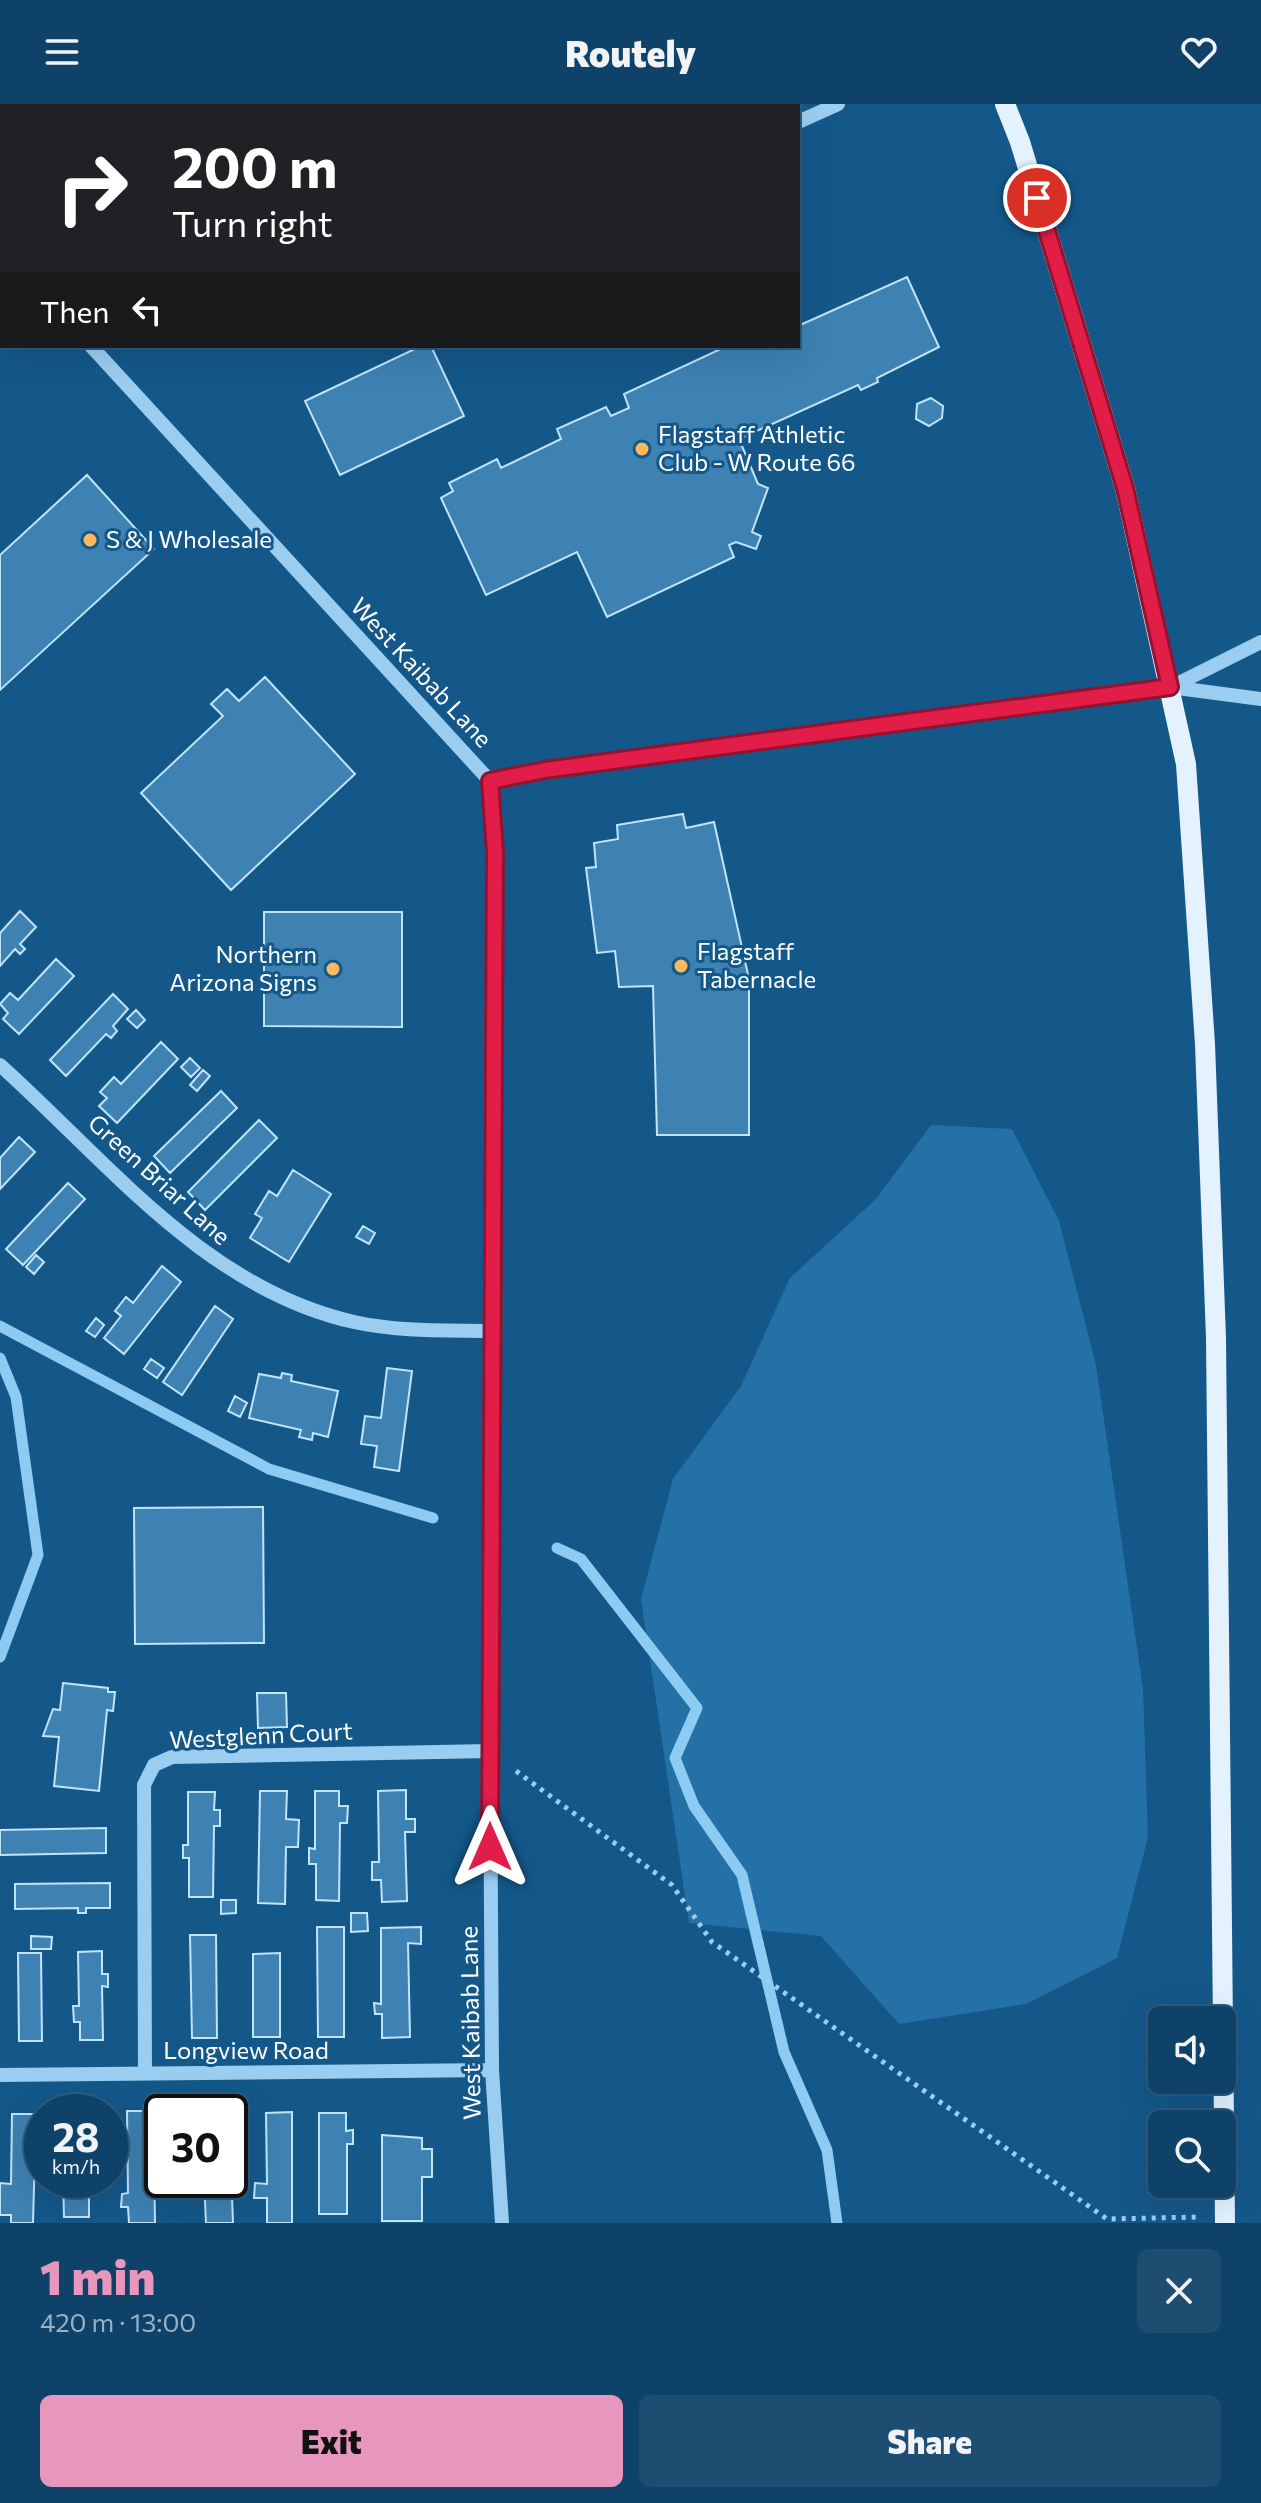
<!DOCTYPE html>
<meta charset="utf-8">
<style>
:root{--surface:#0f4268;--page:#1d4d71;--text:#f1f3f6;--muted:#9bb0c0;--line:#2f5b7c;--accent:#e797bd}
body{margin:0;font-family:Commissioner,sans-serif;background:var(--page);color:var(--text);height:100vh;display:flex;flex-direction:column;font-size:30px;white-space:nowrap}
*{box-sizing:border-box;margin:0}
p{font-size:26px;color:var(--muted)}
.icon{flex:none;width:44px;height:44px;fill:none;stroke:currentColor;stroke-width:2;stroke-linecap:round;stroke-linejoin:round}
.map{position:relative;height:2119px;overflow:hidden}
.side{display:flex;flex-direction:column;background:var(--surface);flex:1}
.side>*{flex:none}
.banner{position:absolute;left:0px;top:0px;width:800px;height:244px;box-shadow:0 8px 32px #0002,0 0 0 2px var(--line);background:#202124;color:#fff;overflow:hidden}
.buttons{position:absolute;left:1148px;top:1902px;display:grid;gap:16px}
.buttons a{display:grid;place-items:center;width:88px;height:88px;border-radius:12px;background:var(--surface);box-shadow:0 8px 32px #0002,0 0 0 2px var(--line);font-size:40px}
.speed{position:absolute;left:24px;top:1990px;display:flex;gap:16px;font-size:40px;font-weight:700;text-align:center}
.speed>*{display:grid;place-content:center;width:104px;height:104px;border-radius:50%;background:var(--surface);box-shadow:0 8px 32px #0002,0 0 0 2px var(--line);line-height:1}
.speed small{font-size:20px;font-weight:400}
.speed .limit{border:4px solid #111;border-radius:12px;background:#fff;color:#111}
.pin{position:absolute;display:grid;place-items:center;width:68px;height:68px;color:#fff;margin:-34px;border:4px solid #fff;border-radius:50%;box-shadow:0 2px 8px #0007}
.me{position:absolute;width:88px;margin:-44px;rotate:0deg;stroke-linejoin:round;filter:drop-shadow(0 0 6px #0008)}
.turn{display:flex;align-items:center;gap:28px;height:168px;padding:0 40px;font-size:36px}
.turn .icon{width:104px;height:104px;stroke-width:2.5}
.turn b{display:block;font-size:56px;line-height:68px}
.then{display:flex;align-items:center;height:76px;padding:0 40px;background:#0003;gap:16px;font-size:30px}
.round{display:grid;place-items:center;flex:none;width:84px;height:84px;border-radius:12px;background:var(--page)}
.headline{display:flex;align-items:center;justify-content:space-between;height:136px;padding:0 40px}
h1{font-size:48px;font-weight:800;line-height:60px;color:var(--accent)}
.primary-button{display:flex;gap:16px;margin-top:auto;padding:16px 40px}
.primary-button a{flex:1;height:92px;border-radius:12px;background:var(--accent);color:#111;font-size:32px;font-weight:800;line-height:92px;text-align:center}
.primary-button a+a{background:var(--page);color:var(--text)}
header{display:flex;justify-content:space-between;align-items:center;height:104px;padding:0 40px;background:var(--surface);font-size:36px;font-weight:800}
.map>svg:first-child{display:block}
</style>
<header><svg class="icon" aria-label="menu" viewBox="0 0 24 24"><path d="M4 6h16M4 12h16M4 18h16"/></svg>Routely<svg class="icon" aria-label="heart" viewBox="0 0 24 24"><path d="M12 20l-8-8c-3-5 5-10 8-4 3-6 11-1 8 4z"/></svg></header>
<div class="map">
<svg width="1261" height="2119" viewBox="0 0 1261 2119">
<rect width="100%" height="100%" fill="#14588a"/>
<path fill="#2371a7" d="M931,1021L1012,1025L1059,1117L1096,1261L1143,1585L1148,1733L1117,1854L1026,1900L899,1920L821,1832L689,1819L641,1495L673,1375L741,1282L790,1174L876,1095Z"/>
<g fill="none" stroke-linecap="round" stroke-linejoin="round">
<path stroke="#8dcbf3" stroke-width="11" d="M0,1222L269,1365L433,1414
M0,1254L16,1293L38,1451L0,1553
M557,1444L581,1455L697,1604L675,1654L694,1702L742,1771L784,1948L827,2046L837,2119"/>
</g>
<path fill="#3d82b3" stroke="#c2e4fb" stroke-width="2" d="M624,0H786L781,2Z
M907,173L939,243L877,274L878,278L861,286L858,281L739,335L758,380L768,384L752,428L761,432L756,445L736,438L729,441L734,453L607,513L577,448L486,491L441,394L453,387L449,379L497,355L501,364L561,335L557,325L606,303L611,312L629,304L624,290L727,242H798V222Z
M421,242H431L464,312L340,371L305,297Z
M931,294L943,302L942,314L929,322L916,315L917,300Z
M87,371L154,445L0,586V451Z
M265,573L355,670L231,786L141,689L223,612L211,600L227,585L239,597Z
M683,710L686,724L714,718L749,875V1031H657L653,882L619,883L615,847L597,849L586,764L596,763L594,739L618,735L617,721Z
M20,807L36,823L20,840L25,845L20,850L15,845L0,862V829Z
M264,808H402V923L264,922Z
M56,855L74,872L19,930L3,915L8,909L0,900L10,889L18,896Z
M113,890L128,905L113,922L117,927L111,934L106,930L66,972L50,956Z
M136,906L145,916L137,924L127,915Z
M161,938L178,955L117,1019L99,1002L107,994L100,988L114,973L121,980Z
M190,954L200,964L191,973L181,963Z
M203,966L210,972L197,987L190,981Z
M221,987L237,1004L170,1069L154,1052Z
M259,1016L277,1034L205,1106L188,1088Z
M19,1033L35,1048L0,1085V1054Z
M293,1066L331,1090L289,1158L250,1134L262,1114L255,1110L269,1087L277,1092Z
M68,1079L85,1095L23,1161L6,1145Z
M363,1122L375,1129L369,1140L356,1133Z
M36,1151L44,1158L34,1170L26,1163Z
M162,1162L181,1178L124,1250L104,1234L121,1212L115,1207L126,1193L133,1199Z
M215,1202L233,1215L182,1291L163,1278Z
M96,1214L104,1221L95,1233L86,1227Z
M151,1255L164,1264L157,1274L144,1265Z
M387,1264L412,1267L399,1367L374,1363L377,1342L361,1340L365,1312L381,1314Z
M282,1269L292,1271L291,1277L338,1287L328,1333L313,1329L312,1336L299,1333L301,1326L249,1314L259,1270L281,1274Z
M235,1292L247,1299L240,1313L228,1307Z
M263,1403L264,1539L135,1540L134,1404Z
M63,1579L108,1584V1588H115L113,1607L107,1606L99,1687L54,1682L59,1633L43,1632L53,1605L60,1606Z
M257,1589H286L287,1623L258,1624Z
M406,1686V1715H415V1728H405L407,1797L382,1798L381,1776H372V1758H379L378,1687Z
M260,1687H287L286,1715L299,1716L298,1743H286L285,1800L258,1799Z
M315,1687H339V1702H348L347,1719H340L339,1797L316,1796V1760H309V1744L315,1745Z
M188,1688H215L214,1706H220V1722H214L213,1793H189V1754H183V1741H188Z
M106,1724V1749L0,1751V1726Z
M110,1779V1804H86V1809H78V1804L15,1805V1780Z
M221,1796H236V1809L221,1810Z
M351,1809H367L368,1827L351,1828Z
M317,1823H344V1933H318Z
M421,1823V1840L408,1839L410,1933L382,1934V1910H375L374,1899L381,1900V1824Z
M190,1831H216L217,1934H192Z
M31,1832L52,1833L51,1845H31Z
M102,1847V1870H108V1883L102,1882L103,1936H80V1918H74L73,1902H79L78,1848Z
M18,1849H41L42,1937H19Z
M280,1849V1933H253V1850Z
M127,2007H154V2039H162V2055H154L155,2119H129L128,2103H121L122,2090L128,2089Z
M292,2008V2119H267V2094H254L255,2079L267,2080L266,2009Z
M319,2009H346V2027L353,2026V2040H347V2110H319Z
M12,2010H36L33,2119H11V2111H0V2079L11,2080Z
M382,2031L422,2034V2045H432V2073H422V2117H382Z
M230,2036L233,2119H206L204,2076H230Z
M63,2076H89V2113H64Z"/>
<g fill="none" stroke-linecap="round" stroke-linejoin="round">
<path stroke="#9bcdf0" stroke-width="5" stroke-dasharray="4 6" stroke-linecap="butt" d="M516,1667L672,1781L712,1838L1107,2115L1200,2113"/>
<path stroke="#9bcdf0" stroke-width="14" d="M798,18L838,0
M0,143L2,145
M91,242L490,677L495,748L490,1647L492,1966L502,2119
M1171,583L1261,538
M490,677L545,666L1170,583L1261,595
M0,961C108,1058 206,1185 354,1218C399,1228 447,1226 493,1227
M145,1969L144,1681L154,1661L172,1653L490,1647
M0,1971L492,1966"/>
<path stroke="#e4f2ff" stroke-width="20" d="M1005,0L1020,38L1125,384L1186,660L1205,940L1216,1234L1225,2119"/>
</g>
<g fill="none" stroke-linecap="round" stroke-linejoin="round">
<g stroke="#92132f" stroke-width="20">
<path id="route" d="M490,1743L495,748L490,677L545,666L1170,583L1125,384L1037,94"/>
</g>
<use href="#route" stroke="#e11d48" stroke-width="14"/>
</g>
<g fill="#ffb85a" stroke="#14588a" stroke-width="3">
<circle cx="642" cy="345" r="8"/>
<circle cx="90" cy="436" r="8"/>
<circle cx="681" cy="862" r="8"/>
<circle cx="333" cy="865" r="8"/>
</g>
<g text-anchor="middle" stroke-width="6" stroke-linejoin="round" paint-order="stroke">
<g font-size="24" fill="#fff" stroke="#14588a" text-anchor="start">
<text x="658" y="339">Flagstaff Athletic<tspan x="658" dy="28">Club - W Route 66</tspan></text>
<text x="106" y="444">S &amp; J Wholesale</text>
<text x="697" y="856">Flagstaff<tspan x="697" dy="28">Tabernacle</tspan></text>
<text x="317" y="859" text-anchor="end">Northern<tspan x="317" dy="28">Arizona Signs</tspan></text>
</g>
<g font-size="24" fill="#fff" stroke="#14588a">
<text transform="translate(421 569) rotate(47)" y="8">West Kaibab Lane</text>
<text transform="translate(159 1076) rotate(42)" y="8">Green Briar Lane</text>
<text transform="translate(261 1632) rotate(-3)" y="8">Westglenn Court</text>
<text transform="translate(471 1919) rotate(-91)" y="8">West Kaibab Lane</text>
<text x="246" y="1955">Longview Road</text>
</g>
</g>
</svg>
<div class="buttons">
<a><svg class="icon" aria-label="sound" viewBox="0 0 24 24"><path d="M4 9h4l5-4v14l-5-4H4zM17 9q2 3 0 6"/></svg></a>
<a><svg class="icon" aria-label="search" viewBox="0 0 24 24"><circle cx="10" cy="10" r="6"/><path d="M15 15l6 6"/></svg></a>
</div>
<div class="speed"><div>28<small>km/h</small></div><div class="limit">30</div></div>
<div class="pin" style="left:1037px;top:94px;background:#d93025"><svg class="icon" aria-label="arrive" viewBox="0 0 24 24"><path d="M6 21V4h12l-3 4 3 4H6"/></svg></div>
<svg class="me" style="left:490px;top:1743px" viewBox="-20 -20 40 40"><path d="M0-17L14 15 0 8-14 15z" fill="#e11d48" stroke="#fff" stroke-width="4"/></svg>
<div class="banner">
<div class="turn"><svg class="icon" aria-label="right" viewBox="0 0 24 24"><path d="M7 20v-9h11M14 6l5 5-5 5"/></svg><div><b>200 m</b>Turn right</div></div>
<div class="then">Then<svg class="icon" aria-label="left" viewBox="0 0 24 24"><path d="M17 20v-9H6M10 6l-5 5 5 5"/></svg></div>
</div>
</div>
<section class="side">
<div class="headline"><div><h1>1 min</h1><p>420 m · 13:00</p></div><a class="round"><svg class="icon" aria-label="close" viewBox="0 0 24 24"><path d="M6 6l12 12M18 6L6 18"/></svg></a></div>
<div class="primary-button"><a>Exit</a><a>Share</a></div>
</section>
